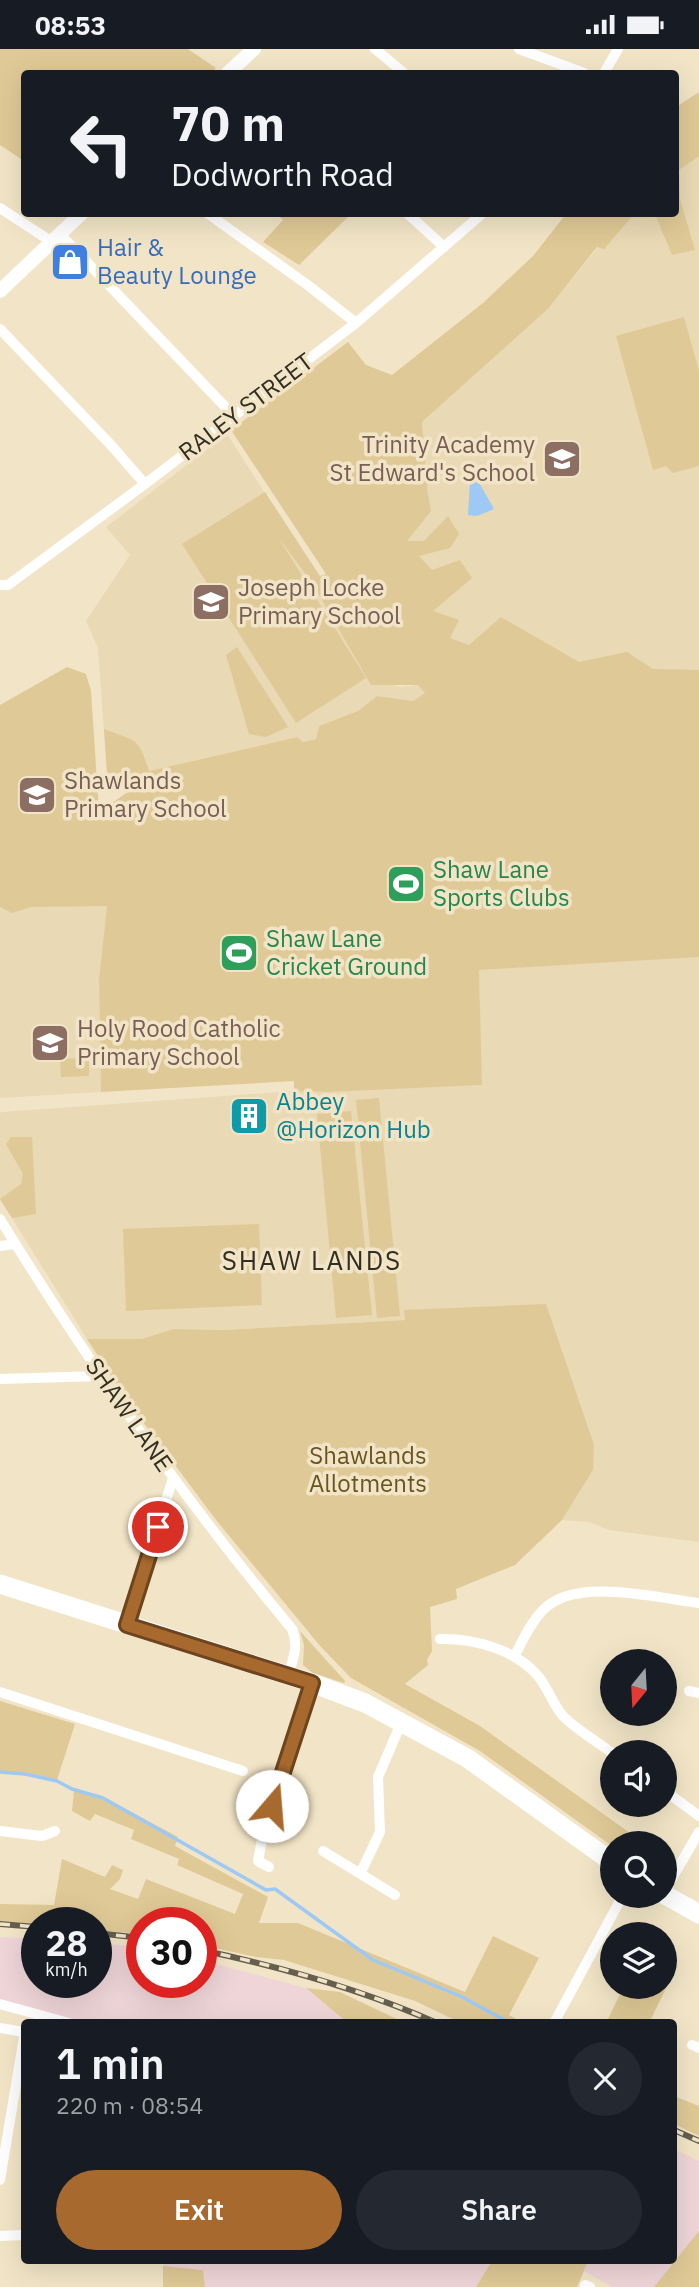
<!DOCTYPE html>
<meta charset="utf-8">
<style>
:root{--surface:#171b24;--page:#242831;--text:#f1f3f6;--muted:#9ea1a6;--accent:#a7692e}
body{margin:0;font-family:"IBM Plex Sans",sans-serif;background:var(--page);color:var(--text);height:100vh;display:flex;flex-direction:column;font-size:26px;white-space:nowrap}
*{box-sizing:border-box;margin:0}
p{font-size:23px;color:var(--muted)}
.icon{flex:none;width:38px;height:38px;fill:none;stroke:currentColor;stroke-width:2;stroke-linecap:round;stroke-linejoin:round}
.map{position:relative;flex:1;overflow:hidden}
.side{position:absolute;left:21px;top:1970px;width:656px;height:245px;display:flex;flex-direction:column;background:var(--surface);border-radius:7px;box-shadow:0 7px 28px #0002}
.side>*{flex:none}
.hud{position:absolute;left:21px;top:21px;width:658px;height:147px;border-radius:7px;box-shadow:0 7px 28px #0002;background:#171b24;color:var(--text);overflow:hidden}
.needle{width:46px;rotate:198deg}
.fabs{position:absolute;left:600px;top:1600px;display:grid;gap:14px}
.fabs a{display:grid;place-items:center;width:77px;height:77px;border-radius:50%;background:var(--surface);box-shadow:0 7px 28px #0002;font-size:35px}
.speed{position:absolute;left:21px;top:1858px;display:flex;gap:14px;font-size:35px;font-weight:700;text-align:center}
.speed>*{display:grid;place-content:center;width:91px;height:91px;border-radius:50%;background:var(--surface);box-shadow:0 7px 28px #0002;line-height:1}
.speed small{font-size:18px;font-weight:400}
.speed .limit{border:10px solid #d22;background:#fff;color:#111}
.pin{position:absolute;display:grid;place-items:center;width:60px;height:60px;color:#fff;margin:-30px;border:4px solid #fff;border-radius:50%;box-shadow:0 2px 7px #0007}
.me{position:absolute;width:77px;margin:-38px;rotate:18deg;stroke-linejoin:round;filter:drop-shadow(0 0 5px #0008)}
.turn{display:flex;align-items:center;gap:24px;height:147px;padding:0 35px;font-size:32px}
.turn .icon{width:91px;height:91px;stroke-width:2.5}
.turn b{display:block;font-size:49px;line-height:60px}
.round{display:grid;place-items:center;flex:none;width:74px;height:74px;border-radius:37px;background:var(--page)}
.overview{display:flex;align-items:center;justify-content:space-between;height:119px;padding:0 35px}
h1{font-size:42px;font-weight:600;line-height:52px}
.cta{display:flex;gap:14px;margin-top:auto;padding:14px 35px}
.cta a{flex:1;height:80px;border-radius:42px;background:var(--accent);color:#fff;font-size:28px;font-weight:600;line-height:80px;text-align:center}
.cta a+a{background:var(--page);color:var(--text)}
.status{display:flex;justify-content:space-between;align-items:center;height:49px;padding:0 35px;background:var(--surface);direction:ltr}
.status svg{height:19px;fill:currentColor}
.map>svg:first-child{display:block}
</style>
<div class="status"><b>08:53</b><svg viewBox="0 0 49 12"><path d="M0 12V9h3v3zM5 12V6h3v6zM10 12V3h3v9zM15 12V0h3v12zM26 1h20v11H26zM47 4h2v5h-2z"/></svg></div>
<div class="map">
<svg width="699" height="2238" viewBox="0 0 699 2238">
<rect width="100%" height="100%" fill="#f2e5c7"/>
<path fill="#efd5d8" d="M0,1888L37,1890V1934H96V1894L142,1898V1934H201V1911L306,1939L348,1974H51L0,1960Z
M674,2100L699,2112V2238H612L584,2222L588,2212H674Z
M163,2212H492L476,2238H205L202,2221L163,2217Z"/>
<path fill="#e9d9b4" d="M699,105V639L479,651L360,529L428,446L422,373L548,260L625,165L676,164V114Z
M227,385L277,463L271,478L312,534L371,635H389L400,638L418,636L426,643L413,652L377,647L358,662L319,677L316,690L303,693L297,688L148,722L108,738L98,599L86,572L130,506L106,478Z
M0,674L57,857L107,856L99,930L101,1043L0,1049Z
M676,908H699V1493L609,1481L589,1473L562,1471L593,1421L404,1262L405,1271L223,1281L173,1280L142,1290H87L0,1150V1064L2,1063L294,1042L329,1043L481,1036L479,921Z"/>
<path fill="#dfc996" d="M0,0H188L216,19L211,24H24V112L0,96Z
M699,43V107L679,121L680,150L695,201L672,206L655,165L676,164V58Z
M277,165H351L299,216L263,193L283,171Z
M566,165H634L604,200L597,198L548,260L422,373L428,446L431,462L407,492H424L448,467L459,485L450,499L419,507L432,521L460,511L472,529L433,562L459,571L450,589L469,596L501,568L579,613L627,603L653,620L699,621V908L479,921L482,1036L329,1043L294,1042V1032L101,1043L99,930L107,857L31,858L12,864L0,858V656L67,618L86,625L91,642L99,763L129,742L127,734L108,738L104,680C137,693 138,687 149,722L297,688L303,693L316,690L319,677L358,662L377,647L413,652L425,644L418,636H371L312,534L278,488L366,629L296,674L182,495L265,443L320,527L326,525L231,381L348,293L366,316L392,326L483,254L533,207Z
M684,268L699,322V417L673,424L666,417L653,421L616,287Z
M237,598L288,678L266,688L249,685L226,606Z
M89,1009V1027L61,1028L60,1010Z
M379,1049L400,1267L377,1269L356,1051Z
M351,1062L372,1266L336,1269L317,1065Z
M11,1088H32L36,1165L12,1169L0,1150L21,1135L23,1125L6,1095Z
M259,1175L262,1256L126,1262L123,1180Z
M546,1255L594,1396L593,1421L562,1471L515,1516L456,1540L457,1550L430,1558L432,1602L427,1611L428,1616L405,1635L480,1677L644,1794H612V1797L480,1702L351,1629L321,1598L216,1471L125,1349L87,1290H142L173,1280L223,1281L405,1271L404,1261Z
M300,1582L345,1632L344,1634L313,1624L303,1616L304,1596Z
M0,1652L75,1675L57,1731L26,1724L0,1722Z
M74,1742L100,1746L178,1788L175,1797L268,1848L259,1874H298L465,1943L493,1887L539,1909L509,1966L523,1974H461L415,1952L284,1911L256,1908L201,1896V1874H142V1885L96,1881V1874L37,1875L0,1872V1855L54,1856L62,1810L105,1828L112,1816L123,1821L120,1830L110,1840L138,1850L146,1830L235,1865L243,1845L177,1816L179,1810L131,1790L134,1781L95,1765L90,1772L72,1762Z
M665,1925L671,1929L649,1974H606L624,1937H665Z
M306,1939L340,1943L405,1974H348Z
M674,2047L699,2057V2087L674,2075Z
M699,2182V2238H654Z
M492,2212H588L577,2238H476Z
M163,2217L203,2221L205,2238H163Z"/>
<path fill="#9dc9f4" d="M477,430L494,460L477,467L468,466L470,432Z"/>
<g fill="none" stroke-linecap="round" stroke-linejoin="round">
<path stroke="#9dc9f4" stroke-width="3.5" d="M0,1723L25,1725L57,1732L72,1740L103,1749L266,1841L275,1840L373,1911L460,1947L510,1974"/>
<path stroke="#fff" stroke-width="10" d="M375,0L404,24
M519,0L584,24
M604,24L618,0
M0,159L52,193
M207,164L309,237L356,274
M407,164L444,198
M60,185L234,367
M0,280L110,395L145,435
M0,536H8L145,435L356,274L483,164
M0,1170C88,1313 184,1451 292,1580C299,1597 293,1610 288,1627
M0,1197L15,1195
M0,1330L100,1327
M127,1575L173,1429
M440,1590C474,1589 516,1601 538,1627C549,1640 553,1657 564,1668C578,1682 597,1692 612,1704
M515,1606C523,1591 531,1573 543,1561C575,1527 657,1549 699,1554
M689,1642L699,1644
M0,1643L243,1722
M665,1742L699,1767
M0,1782L42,1787L55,1782
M323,1802L395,1846
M269,1818L258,1812L264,1780L312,1634
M361,1823L380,1783L378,1728L402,1672
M665,1841L699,1783
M0,1955L69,1974
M554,1974L623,1846
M0,1979L24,1983
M692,1996L699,1999
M0,2131L24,1988
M0,2187L24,2186
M585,2236L590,2238"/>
<path stroke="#fff" stroke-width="14" d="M228,24L254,0
M0,242L82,164"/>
<path stroke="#fff" stroke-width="19" d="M0,1535L312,1634L365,1654L467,1709L612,1813
M665,1846L699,1865"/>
<g stroke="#665f4e" stroke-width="6">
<path id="rail" d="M0,1875L37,1878
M96,1884L142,1889
M201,1901C282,1918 361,1940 437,1974
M674,2081L699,2092"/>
</g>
<use href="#rail" stroke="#f2e5c7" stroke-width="3.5" stroke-dasharray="10" stroke-linecap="butt"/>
</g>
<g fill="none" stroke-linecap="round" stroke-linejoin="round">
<g stroke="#6d441e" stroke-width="18">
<path id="route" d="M158,1478L127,1576L312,1634L272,1757"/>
</g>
<use href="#route" stroke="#a7692e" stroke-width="12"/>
</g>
<defs>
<g id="shop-square" transform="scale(2.0125)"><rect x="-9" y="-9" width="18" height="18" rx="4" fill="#3f7fe0" stroke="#f2e5c7"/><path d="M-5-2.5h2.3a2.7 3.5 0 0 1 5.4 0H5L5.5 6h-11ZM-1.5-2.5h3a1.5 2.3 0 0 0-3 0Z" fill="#fff"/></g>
<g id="school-square" transform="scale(2.0125)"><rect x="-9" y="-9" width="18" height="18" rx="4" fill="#8d6e63" stroke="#f2e5c7"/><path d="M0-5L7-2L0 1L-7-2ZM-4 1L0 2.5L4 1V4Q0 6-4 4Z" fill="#fff"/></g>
<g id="stadium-square" transform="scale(2.0125)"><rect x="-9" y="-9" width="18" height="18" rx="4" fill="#2e9e5b" stroke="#f2e5c7"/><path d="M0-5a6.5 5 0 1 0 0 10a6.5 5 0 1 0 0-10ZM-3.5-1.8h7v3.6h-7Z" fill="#fff"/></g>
<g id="building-square" transform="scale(2.0125)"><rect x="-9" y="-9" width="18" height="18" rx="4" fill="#0f9aa8" stroke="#f2e5c7"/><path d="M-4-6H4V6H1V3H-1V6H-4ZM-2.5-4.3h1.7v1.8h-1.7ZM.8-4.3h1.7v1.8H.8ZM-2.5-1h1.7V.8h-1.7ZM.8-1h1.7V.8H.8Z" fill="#fff"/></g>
</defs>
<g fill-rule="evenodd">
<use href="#shop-square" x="70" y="213"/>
<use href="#school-square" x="562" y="410"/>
<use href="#school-square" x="211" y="553"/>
<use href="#school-square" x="37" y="746"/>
<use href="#stadium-square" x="406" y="835"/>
<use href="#stadium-square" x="239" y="904"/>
<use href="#school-square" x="50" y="994"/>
<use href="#building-square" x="249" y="1067"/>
</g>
<g text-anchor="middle" stroke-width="7" stroke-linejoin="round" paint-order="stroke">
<g font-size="24" fill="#366cbe" stroke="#f2e5c7" text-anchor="start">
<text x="97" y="207">Hair &amp;<tspan x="97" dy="28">Beauty Lounge</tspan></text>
</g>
<g font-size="24" fill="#332e22" stroke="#f2e5c7">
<text transform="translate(246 358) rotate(-37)" y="8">RALEY STREET</text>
<text transform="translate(129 1366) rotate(55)" y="8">SHAW LANE</text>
</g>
<g font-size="24" fill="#785e54" stroke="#f2e5c7" text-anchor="start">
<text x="535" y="404" text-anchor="end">Trinity Academy<tspan x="535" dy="28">St Edward's School</tspan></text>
<text x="238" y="547">Joseph Locke<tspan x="238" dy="28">Primary School</tspan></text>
<text x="64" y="740">Shawlands<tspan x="64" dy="28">Primary School</tspan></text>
<text x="77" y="988">Holy Rood Catholic<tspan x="77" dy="28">Primary School</tspan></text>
</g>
<g font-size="24" fill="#27864d" stroke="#f2e5c7" text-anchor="start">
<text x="433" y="829">Shaw Lane<tspan x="433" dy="28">Sports Clubs</tspan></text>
<text x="266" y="898">Shaw Lane<tspan x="266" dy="28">Cricket Ground</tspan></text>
</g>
<g font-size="24" fill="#0d838f" stroke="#f2e5c7" text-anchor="start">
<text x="276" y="1061">Abbey<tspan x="276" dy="28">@Horizon Hub</tspan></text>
</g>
<g font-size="24" fill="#6a5520" stroke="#f2e5c7">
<text x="368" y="1415">Shawlands<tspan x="368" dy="28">Allotments</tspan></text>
</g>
<g font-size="26" letter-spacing="2" fill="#332e22" stroke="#f2e5c7">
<text x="312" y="1221">SHAW LANDS</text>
</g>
</g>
</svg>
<div class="fabs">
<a><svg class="needle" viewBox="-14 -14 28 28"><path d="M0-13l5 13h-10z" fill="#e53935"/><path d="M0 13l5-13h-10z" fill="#9ea1a6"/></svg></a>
<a><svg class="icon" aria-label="sound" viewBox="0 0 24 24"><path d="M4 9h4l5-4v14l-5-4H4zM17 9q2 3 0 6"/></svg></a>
<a><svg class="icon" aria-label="search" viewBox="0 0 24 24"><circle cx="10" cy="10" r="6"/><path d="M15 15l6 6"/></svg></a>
<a><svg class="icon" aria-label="layers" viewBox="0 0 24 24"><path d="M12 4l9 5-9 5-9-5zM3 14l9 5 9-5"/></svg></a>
</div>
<div class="speed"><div>28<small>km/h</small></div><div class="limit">30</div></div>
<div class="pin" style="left:158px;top:1478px;background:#d93025"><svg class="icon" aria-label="arrive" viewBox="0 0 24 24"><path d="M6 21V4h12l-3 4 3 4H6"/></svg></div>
<svg class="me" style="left:272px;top:1757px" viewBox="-20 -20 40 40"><circle r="19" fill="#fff"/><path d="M0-13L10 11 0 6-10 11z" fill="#a7692e"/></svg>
<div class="hud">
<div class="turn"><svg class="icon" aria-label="left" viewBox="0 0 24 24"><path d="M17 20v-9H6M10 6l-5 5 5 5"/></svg><div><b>70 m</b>Dodworth Road</div></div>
</div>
<section class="side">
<div class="overview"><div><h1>1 min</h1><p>220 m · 08:54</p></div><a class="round"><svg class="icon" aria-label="close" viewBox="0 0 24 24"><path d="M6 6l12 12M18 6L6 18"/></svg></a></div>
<div class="cta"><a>Exit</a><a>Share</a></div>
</section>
</div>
